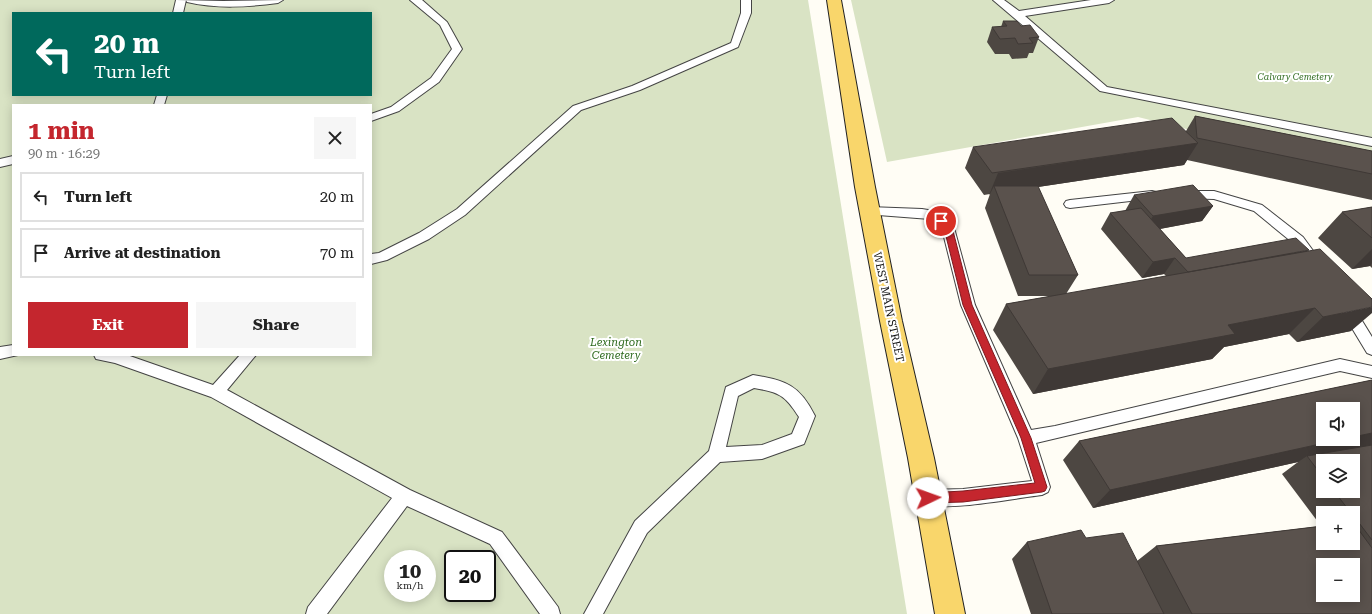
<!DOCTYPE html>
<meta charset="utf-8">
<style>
:root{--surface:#fff;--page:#f6f6f6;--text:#222;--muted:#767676;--line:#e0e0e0;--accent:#c4262e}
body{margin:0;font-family:"Roboto Serif",serif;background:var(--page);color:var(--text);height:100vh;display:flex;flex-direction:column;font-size:15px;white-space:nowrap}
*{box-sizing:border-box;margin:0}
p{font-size:13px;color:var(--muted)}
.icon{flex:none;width:22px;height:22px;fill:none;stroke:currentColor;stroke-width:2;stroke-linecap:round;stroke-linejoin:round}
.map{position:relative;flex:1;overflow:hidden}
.panel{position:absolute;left:12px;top:104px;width:360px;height:252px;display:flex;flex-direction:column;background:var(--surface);border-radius:0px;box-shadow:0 2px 10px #0003}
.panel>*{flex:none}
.top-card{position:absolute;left:12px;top:12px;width:360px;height:84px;border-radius:0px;box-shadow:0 2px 10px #0003;background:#00695c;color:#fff;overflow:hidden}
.controls{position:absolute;left:1316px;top:402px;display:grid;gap:8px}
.controls a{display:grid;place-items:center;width:44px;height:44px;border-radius:0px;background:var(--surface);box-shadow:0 2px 10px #0003;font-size:20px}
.speed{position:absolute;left:384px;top:550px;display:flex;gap:8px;font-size:20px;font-weight:700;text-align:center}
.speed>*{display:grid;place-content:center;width:52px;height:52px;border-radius:50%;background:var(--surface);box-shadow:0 2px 10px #0003;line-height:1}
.speed small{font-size:10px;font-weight:400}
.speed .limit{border:2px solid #111;border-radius:6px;background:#fff;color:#111}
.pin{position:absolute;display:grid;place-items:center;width:34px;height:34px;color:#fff;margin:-17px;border:2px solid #fff;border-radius:50%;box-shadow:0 1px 4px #0007}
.me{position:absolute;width:44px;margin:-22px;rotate:87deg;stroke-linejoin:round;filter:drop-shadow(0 0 3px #0008)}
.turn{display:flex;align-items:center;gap:14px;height:84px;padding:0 16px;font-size:18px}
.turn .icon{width:52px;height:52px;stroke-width:2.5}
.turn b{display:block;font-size:28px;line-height:34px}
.round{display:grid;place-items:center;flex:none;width:42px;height:42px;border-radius:0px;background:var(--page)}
.headline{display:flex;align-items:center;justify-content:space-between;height:68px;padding:0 16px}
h1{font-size:24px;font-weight:700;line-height:30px;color:var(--accent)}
.button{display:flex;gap:8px;margin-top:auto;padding:8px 16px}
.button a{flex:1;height:46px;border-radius:0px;background:var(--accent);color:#fff;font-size:16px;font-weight:700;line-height:46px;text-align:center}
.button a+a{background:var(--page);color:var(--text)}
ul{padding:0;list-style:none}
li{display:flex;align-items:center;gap:12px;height:50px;margin:0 8px 6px;padding:0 8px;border:2px solid var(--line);border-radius:0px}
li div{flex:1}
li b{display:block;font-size:15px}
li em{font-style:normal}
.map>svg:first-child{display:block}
</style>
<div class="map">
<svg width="1372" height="614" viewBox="0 0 1372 614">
<rect width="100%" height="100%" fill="#fffdf5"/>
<path fill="#d9e3c4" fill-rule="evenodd" d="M0,0H808L907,614H0ZM13,13H371V95H13ZM13,105H371V355H13ZM393,559H427V593H393ZM453,559H487V593H453Z
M851,0H1372V175L1138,117L887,162Z"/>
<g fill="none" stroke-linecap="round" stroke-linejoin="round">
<g stroke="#444" stroke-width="2">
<path id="service" d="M176,0L223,1L283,0L278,3C247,7 217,9 187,2L186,0L183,13H173Z
M410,0H422L447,22L462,49L439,82L399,111L371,121V114L391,107L431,78L452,49L440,25Z
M741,0H751V13L738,47L640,90L581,110L465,215L429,239L387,260L371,264V254L379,253L419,233L457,209L573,106L632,86L731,43L741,13Z
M993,0H1004L1019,11L1091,0H1114L1109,3L1025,16L1107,87L1372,138V146L1100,91Z
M157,95H167L164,105H154Z
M13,156V164L0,167V159Z
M1152,191L1156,192L1158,195L1156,198L1070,208L1066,207L1064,204L1066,201L1070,200Z
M1183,191H1214L1262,205L1303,237L1314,252L1312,255L1307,257L1302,255L1293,243L1254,211L1214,199L1179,198L1177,195L1179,192Z
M869,207L922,209L934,211L938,212L953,224L975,305L1031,430L1055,426L1340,359L1372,366V378L1340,371L1036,443L1050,487L1048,492L1042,495C1016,498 944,512 922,504L919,498L922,492L928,490L963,489L1032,481L1018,438L961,305L942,229L930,219L865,214L863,211L865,208Z
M1348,305L1353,306L1372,337V355L1367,353L1341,310L1343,306Z
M13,345V355H18L0,359V347Z
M94,355H127L213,385L240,355H256L227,390L410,490L502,532L558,607L560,614H540L490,544L407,506L327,614H306L308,607L392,498L211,397L115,363L96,359Z
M753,375C785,380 800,385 815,416L804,444L762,459L720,462L647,533L603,614H584L635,521L709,451L726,387ZM754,388C779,392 785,395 799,417L792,434L762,445L726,447L738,396Z"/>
</g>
<g stroke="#222" stroke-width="2">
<path id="primary" d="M827,0H841L875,187L902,321L934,458L965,614H935L908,458L880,321L855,187Z"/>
</g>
<use href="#service" fill="#fff" fill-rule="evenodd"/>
<use href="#primary" fill="#f9d66b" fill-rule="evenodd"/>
</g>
<path fill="#4d4742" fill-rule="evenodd" d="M1003,21L1039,37L1033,53H1029L1027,58L1012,59L1009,54H995L987,42L992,27H1001Z
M1195,116L1372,151V200L1187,160L1184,165L1038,187L1078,275L1066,294L1166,276L1164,274L1142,278L1101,229L1110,213L1125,211L1134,195L1213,206L1202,221L1160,229L1186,258L1308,252L1351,331L1297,342L1289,334L1224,347L1212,359L1033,394L993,330L1006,304L1051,296H1018L985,208L990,194L984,195L965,168L973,147L1186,131Z
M1372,207V268L1370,266L1352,269L1318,238L1342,212Z
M1372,380V614H1031L1012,559L1027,542L1086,538L1137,561L1156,546L1321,526L1282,474L1298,462L1093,508L1063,460L1079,441ZM1323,461L1353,491H1323ZM1323,513H1353V543H1323Z"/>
<path fill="#3f3936" d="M1198,143L1184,165L997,193L994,186L990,194L989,195L998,173Z
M1213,206L1202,221L1143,232L1153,216Z
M1372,249V263L1370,266L1352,269Z
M1309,250L1295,265L1188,272Z
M1175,258L1164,274L1142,278L1153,262Z
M1372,307V313L1351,331L1297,342L1323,317Z
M1315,308L1289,334L1224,347L1212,359L1033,394L1048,369L1228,325Z
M1372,433V446L1307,456L1298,462L1093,508L1110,490L1343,439H1353V437Z"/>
<path fill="#5a524d" stroke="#3f3936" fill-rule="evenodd" d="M1003,21H1017L1021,26L1030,25L1039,37L1029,38L1033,43L1018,44L1015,38L1000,39L992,27L1007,26Z
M1195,116L1372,151V174L1197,138Z
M1172,118L1198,143L992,173L973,147Z
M1193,185L1213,206L1153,216L1134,195Z
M994,186H1038L1078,275H1029Z
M1372,207V238L1342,212Z
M1141,208L1186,258L1296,238L1309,250L1188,272L1175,258L1153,262L1110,213Z
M1320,249L1372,299V307L1323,317L1315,308L1228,325L1235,334L1048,369L1006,304Z
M1372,380V433L1353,437V409H1323V439H1343L1110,490L1079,441Z
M1372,445V540L1353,515V513H1351L1334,491H1353V461H1323V477L1307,456Z
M1353,522L1372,548V614H1192L1156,546L1323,526V543H1353ZM1323,565H1353V595H1323Z
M1081,530L1086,538L1123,533L1164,614H1052L1027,542Z"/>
<path fill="#c4262e" stroke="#7f191e" d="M941,218L952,227L972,305L1031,438L1047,487L1045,491L1042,492L963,502L928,503L924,502L923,498L924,495L928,493L963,491L1035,483L1021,438L963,305L944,228L937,221Z"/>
<g text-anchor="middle" stroke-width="4" stroke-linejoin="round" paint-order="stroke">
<g font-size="9" font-style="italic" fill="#2f6b1f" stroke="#fff">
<text x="1295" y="80">Calvary Cemetery</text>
</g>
<g font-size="11" fill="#111" stroke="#fff">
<text transform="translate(889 307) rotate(78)" y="4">WEST MAIN STREET</text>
</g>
<g font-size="11" font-style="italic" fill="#2f6b1f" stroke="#fff">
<text x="616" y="346">Lexington<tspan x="616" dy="13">Cemetery</tspan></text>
</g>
</g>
</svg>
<div class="controls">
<a><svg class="icon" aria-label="sound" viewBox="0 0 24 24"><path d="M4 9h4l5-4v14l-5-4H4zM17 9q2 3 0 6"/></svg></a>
<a><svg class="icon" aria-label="layers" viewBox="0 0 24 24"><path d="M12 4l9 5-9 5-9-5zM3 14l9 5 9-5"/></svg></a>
<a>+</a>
<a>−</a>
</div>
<div class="speed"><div>10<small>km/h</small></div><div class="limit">20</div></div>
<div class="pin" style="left:941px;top:221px;background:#d93025"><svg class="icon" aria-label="arrive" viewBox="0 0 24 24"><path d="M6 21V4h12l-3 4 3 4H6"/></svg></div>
<svg class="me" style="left:928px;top:498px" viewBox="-20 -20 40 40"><circle r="19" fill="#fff"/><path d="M0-13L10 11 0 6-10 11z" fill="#c4262e"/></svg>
<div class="top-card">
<div class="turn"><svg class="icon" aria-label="left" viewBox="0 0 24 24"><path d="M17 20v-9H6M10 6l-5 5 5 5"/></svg><div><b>20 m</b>Turn left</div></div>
</div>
<section class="panel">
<div class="headline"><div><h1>1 min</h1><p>90 m · 16:29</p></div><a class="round"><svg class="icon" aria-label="close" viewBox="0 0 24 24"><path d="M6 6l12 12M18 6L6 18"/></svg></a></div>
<ul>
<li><svg class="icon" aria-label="left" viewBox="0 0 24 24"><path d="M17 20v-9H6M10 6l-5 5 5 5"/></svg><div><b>Turn left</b></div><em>20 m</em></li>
<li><svg class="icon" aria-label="arrive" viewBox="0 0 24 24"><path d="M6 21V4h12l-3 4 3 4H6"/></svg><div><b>Arrive at destination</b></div><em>70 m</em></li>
</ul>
<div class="button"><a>Exit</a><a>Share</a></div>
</section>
</div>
